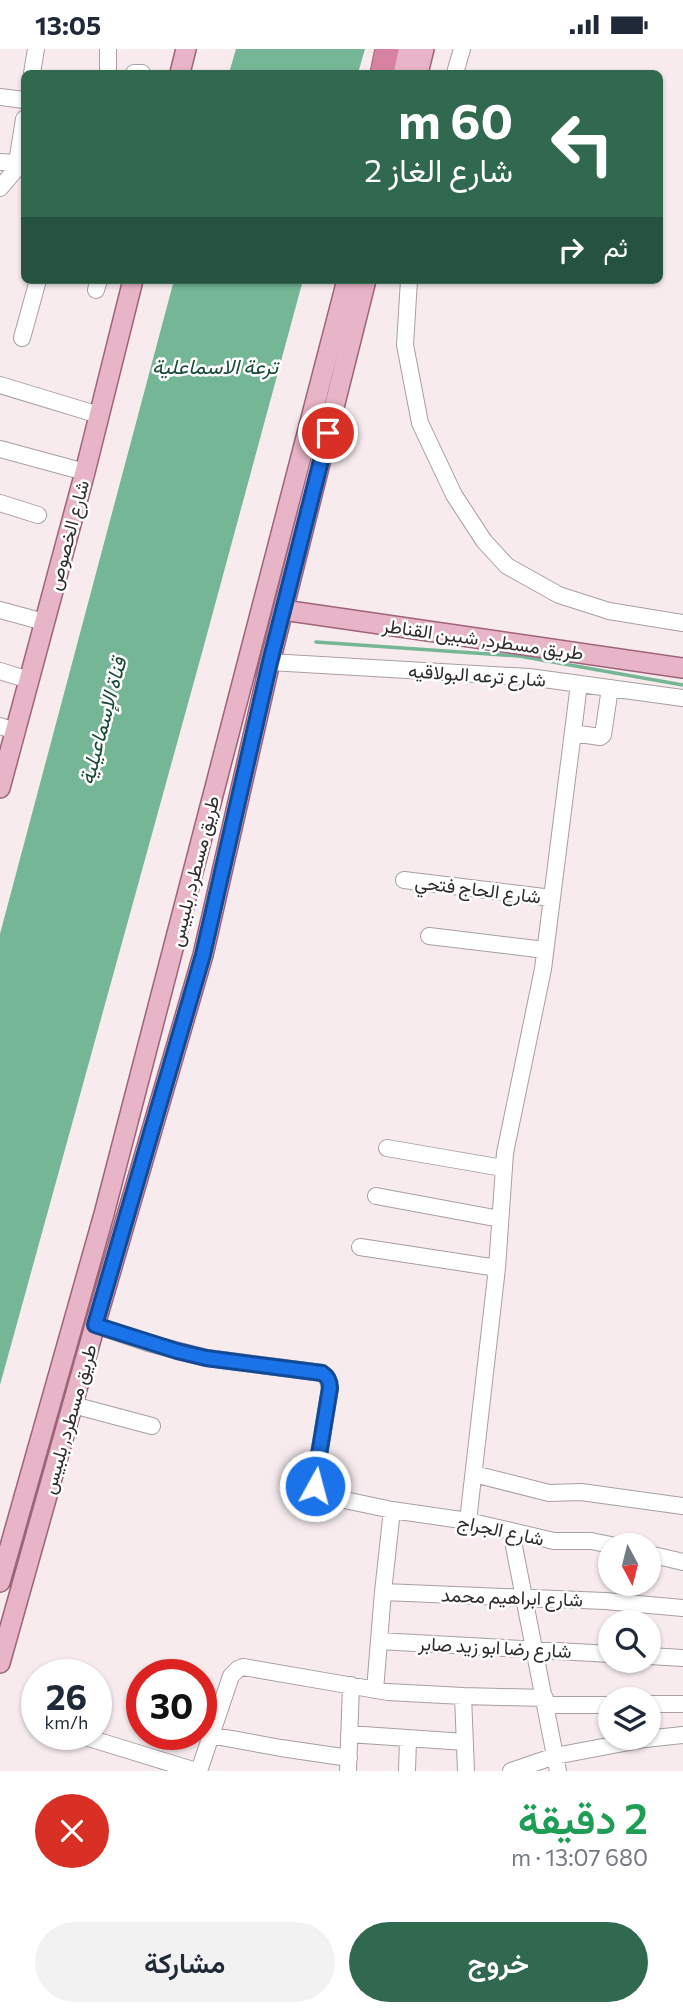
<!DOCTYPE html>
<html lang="ar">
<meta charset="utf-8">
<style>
:root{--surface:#fff;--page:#f2f2f3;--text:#1f2937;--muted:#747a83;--accent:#306850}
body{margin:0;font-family:Commissioner,Vazirmatn,sans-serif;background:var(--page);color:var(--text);direction:rtl;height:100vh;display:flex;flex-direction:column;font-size:26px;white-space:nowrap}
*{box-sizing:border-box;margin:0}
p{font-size:23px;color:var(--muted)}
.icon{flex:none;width:38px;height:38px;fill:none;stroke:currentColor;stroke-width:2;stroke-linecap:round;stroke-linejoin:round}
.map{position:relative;height:1722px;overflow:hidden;direction:ltr}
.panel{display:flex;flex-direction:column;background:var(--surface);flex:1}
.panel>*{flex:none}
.top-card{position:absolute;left:21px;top:21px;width:642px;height:214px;border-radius:10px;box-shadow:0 2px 5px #0004;direction:rtl;background:#306850;color:#fff;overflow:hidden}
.needle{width:46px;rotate:173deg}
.fabs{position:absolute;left:598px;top:1484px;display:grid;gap:14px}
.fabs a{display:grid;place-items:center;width:63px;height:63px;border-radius:50%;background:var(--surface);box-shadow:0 2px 5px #0004;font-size:35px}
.speed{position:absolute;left:21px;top:1610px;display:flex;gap:14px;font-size:35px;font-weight:700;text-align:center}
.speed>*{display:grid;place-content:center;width:91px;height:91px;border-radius:50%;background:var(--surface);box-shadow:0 2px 5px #0004;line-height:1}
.speed small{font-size:18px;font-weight:400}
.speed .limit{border:10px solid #d22;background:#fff;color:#111}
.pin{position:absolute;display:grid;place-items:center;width:60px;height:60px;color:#fff;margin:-30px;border:4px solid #fff;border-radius:50%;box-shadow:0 2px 7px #0007}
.me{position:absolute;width:77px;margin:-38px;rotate:7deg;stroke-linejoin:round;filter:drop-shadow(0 0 5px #0008)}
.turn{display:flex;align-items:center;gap:24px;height:147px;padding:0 35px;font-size:32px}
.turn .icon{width:91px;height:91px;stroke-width:2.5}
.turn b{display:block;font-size:49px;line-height:60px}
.then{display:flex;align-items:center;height:66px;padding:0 35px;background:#0003;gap:14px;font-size:26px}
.round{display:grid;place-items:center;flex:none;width:74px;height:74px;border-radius:37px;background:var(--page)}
.summary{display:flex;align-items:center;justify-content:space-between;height:119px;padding:0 35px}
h1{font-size:42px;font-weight:600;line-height:52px;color:#1e9e55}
.cta{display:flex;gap:14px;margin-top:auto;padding:14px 35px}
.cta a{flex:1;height:80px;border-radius:42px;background:var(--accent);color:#fff;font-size:28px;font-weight:600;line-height:80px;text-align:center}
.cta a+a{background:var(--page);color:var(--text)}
.status{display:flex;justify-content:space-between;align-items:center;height:49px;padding:0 35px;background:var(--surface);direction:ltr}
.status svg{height:19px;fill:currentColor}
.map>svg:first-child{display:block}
</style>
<div class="status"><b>13:05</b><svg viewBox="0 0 49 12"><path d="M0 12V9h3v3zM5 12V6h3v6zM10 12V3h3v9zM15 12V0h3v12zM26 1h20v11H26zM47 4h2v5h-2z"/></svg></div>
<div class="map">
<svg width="683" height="1722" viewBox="0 0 683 1722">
<rect width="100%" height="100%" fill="#f7ebee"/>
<path fill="#75b697" d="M236,0H365L358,24H229Z
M174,231H303L203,600L0,1336V885Z"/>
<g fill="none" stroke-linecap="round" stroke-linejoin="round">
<path stroke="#75b697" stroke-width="3.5" d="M316,593L519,607L683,636"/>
<g stroke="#a99ea1" stroke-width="18">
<path id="minor" d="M32,24L36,0
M108,24V0
M134,24H142
M455,24L462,0
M0,48L24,51
M0,113L18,114
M16,120L24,70
M0,139L23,112
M409,231L405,296L420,374L454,446L484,492L507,517L559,546L609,562L683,574
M96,241L99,231
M22,289L38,231
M0,336L99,366
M0,400L85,423
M0,454L38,466
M0,561L44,573
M270,613L529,628L683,649
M0,622L29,631
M0,677L15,682
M573,684L600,688L603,686L610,639
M404,831L552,849
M429,887L545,901
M387,1099L503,1119
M376,1147L500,1170
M360,1198L497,1219
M95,1276L148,1294L207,1309L322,1324L327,1328L330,1339L315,1430L317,1443L321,1446L392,1461L468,1472L554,1492H591L611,1496
M73,1356L152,1377
M474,1425L549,1444L581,1443L683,1457
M468,1472L497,1219L505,1104L543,920L579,635
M511,1482L558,1722
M649,1505L683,1513
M383,1543L605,1552L683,1559
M379,1592L611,1605
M649,1607L683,1609
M375,1641L383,1543L392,1461
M463,1647L466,1722
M649,1655H683
M546,1656H611
M349,1685L465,1693
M79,1686L196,1722
M210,1686L281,1699L349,1709
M199,1722L231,1627L238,1620L243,1618L388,1643L463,1647L545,1649
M348,1722L351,1636
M407,1722L408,1690
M511,1722L555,1707L645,1690L683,1686"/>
</g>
<g stroke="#9d6478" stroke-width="22">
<path id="major" d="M180,24L186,0
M401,24L407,0
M418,24L424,0
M283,561L683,619
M0,739L85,423L133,231
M0,1533L104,1165L347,231
M0,1614L95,1276L203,906L270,613L366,231"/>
</g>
<g stroke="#9d6478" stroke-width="25">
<path id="highway" d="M382,24L387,0"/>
</g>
<use href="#minor" stroke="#fff" stroke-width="16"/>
<use href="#major" stroke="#e8b4c7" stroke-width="19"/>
<use href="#highway" stroke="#d882a1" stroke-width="23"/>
</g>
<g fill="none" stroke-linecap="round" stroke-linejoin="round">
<g stroke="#114b97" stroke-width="18">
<path id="route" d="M315,1437V1430L330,1339C330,1332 328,1328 322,1324L206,1309L177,1302L95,1276L203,906L270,613L328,384"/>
</g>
<use href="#route" stroke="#1a73e8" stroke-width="12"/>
</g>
<g text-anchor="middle" stroke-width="5" stroke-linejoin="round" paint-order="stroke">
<g font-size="19" fill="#302b2d" stroke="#fff">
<text transform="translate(68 486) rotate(-75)" y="7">شارع الخصوص</text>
<text transform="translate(483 590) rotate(8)" y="7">طريق مسطرد, شبين القناطر</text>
<text transform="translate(477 626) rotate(4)" y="7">شارع ترعه البولاقيه</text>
<text transform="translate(194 822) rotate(-76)" y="7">طريق مسطرد, بلبيس</text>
<text transform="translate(478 840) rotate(7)" y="7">شارع الحاج فتحي</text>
<text transform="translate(69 1370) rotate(-74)" y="7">طريق مسطرد, بلبيس</text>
<text transform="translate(501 1481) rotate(12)" y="7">شارع الجراج</text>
<text transform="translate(512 1548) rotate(2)" y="7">شارع ابراهيم محمد</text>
<text transform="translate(495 1598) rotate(3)" y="7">شارع رضا ابو زيد صابر</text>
</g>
<g font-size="21" font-style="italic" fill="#184c37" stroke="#fff">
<text x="215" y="325">ترعة الاسماعلية</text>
<text transform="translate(103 672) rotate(-75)" y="7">قناة الإسماعيلية</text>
</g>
</g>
</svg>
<div class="fabs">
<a><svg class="needle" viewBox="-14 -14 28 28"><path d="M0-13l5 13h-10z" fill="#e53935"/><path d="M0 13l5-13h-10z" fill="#747a83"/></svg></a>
<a><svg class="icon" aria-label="search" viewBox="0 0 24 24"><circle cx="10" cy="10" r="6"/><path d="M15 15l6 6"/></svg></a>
<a><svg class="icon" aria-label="layers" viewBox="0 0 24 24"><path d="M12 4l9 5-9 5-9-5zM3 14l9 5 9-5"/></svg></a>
</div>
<div class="speed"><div>26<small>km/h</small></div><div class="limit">30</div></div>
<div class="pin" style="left:328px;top:384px;background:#d93025"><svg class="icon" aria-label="arrive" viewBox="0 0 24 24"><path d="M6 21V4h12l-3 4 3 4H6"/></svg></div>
<svg class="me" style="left:315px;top:1437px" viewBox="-20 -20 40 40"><circle r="17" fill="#1a73e8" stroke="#fff" stroke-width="3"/><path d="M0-11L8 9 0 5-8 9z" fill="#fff"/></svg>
<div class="top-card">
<div class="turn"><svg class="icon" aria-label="left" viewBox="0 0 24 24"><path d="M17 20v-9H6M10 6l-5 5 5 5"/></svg><div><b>60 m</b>شارع الغاز 2</div></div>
<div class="then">ثم<svg class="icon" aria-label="right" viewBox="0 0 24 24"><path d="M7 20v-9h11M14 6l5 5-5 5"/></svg></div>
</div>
</div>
<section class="panel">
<div class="summary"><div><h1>2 دقيقة</h1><p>680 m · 13:07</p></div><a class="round" style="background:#d93025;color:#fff"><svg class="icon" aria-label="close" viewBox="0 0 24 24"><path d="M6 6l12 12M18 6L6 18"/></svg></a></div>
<div class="cta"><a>خروج</a><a>مشاركة</a></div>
</section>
